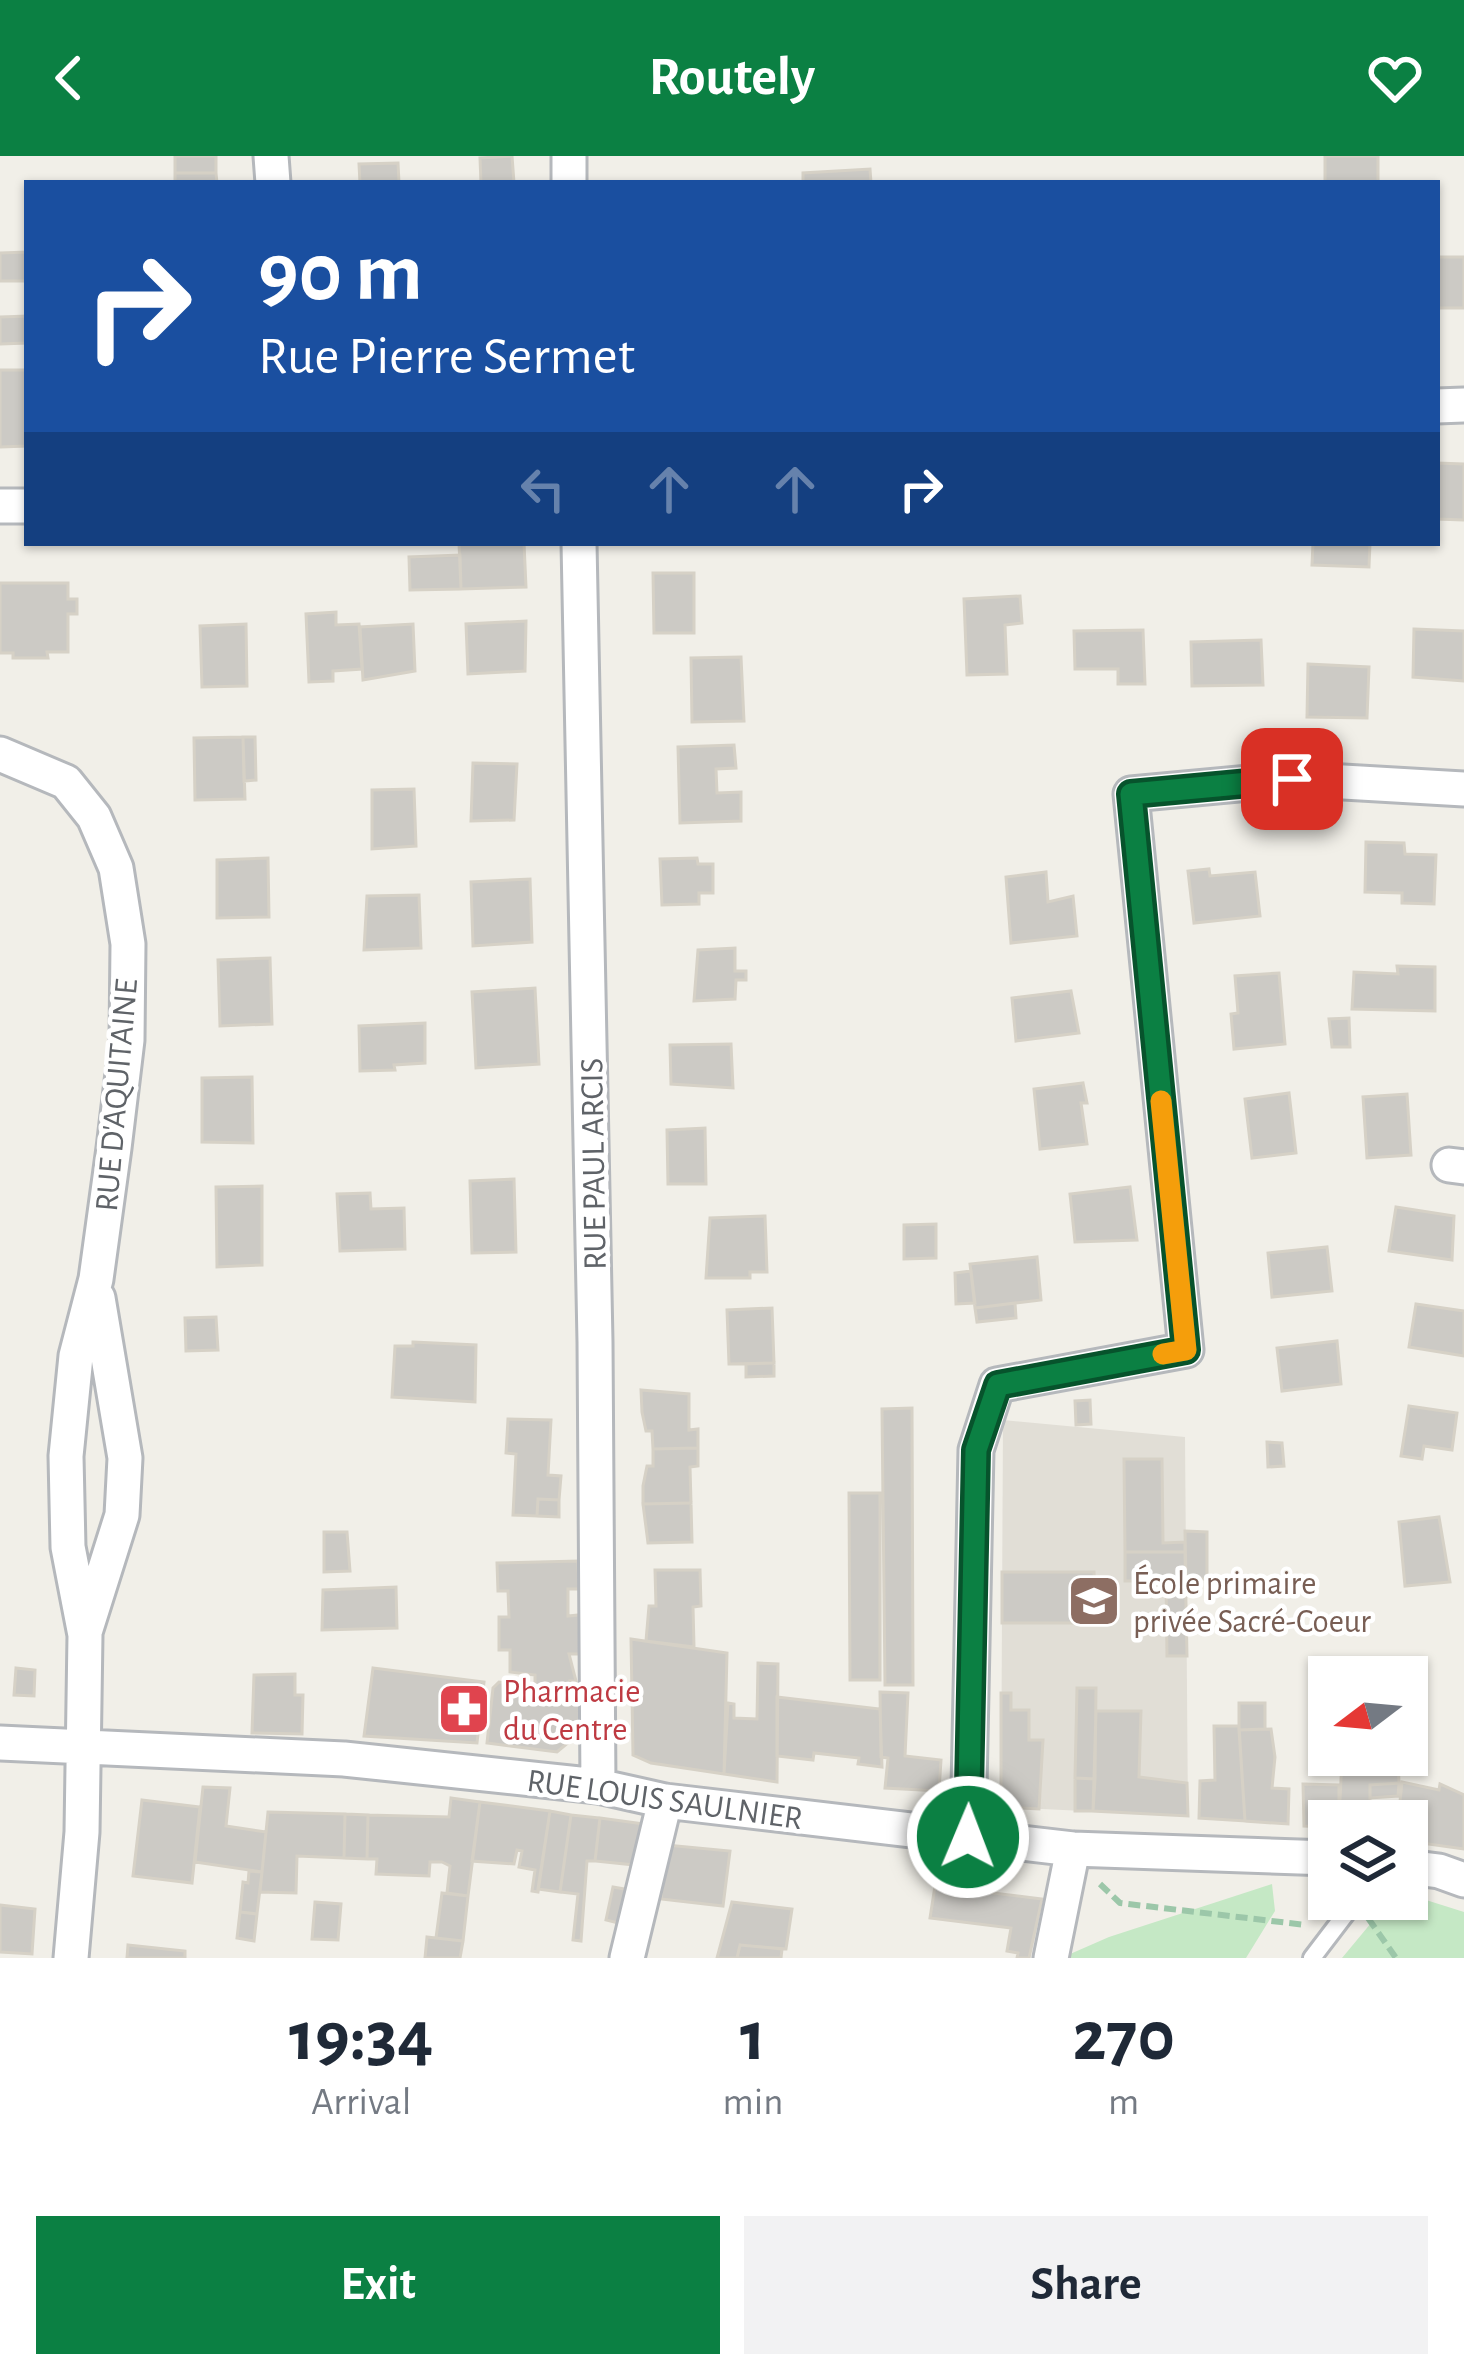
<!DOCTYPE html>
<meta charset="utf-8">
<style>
:root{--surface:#fff;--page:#f2f2f3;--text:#1f2937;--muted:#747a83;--accent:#0b8043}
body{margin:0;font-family:"Alegreya Sans",sans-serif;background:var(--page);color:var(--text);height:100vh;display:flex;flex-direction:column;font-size:45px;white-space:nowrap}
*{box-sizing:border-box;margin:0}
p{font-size:39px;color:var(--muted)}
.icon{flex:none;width:66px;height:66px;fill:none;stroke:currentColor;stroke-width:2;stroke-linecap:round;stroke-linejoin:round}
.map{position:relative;height:1802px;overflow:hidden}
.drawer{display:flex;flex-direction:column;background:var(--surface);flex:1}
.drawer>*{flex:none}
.top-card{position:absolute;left:24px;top:24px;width:1416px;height:366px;border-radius:0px;box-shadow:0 3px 9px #0004;background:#1a4fa0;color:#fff;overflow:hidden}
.needle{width:78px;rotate:254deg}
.buttons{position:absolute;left:1308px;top:1500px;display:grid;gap:24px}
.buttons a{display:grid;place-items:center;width:120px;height:120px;border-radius:0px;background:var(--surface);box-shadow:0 3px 9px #0004;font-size:60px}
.pin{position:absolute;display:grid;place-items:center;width:102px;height:102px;color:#fff;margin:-51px;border-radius:24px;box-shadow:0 6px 18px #0006}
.me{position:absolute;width:132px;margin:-66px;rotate:1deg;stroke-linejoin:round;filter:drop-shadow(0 0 9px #0008)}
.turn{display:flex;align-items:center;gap:42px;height:252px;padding:0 36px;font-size:54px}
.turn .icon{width:156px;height:156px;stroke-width:2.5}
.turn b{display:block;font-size:84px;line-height:102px}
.lanes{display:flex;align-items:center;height:114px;padding:0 36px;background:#0003;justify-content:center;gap:60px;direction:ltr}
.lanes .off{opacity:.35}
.eta{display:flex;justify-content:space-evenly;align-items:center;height:204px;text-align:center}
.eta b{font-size:72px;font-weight:600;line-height:84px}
.action{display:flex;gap:24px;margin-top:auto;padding:24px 36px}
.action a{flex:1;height:138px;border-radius:0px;background:var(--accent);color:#fff;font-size:48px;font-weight:600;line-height:138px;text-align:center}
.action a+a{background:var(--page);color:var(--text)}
header{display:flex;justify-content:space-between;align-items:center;height:156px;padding:0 36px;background:var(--accent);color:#fff;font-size:54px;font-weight:600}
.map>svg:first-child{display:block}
</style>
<header><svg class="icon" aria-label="back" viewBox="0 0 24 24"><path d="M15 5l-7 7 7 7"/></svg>Routely<svg class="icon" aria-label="heart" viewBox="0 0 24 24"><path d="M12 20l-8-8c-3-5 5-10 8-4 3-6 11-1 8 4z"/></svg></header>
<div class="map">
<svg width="1464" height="1802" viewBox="0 0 1464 1802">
<rect width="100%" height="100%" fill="#f1efe8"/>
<path fill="#e1ded6" d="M1003,1264L1185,1281L1188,1660L1001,1651Z"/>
<path fill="#c5e8c5" d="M1272,1728L1275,1755L1246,1802H1061L1109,1781Z
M1407,1738L1464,1756V1802H1342L1391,1743H1407Z"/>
<path fill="#cccac5" stroke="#d6d1c6" stroke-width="3" d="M175,0H216V17H175Z
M512,0L514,27H481L480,2Z
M1325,0H1378V27H1325Z
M398,7L399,27H360L359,8Z
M870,13L871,27H788L803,26V17Z
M175,17H216L217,27H175Z
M27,96V125H0V97Z
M1437,101H1464V152H1437Z
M27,160V187L0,188V161Z
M0,214H27V290L0,291Z
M1437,307L1464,308V364L1437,363Z
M459,387H524L526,431L461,433Z
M1313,387H1370L1369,411L1312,409Z
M460,399L461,433L410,434L409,401Z
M653,417H694V477H654Z
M0,427H68V443H77V458H68V496H47L48,502H13V497H0Z
M1020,440L1022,467L1005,469L1007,518L967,519L964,443Z
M336,456V469L359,468L362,513L333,515V525L309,526L306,458Z
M526,465L525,515L468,518L466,468Z
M246,468L247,530L202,531L200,470Z
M413,468L415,515L363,524L360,471Z
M1414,473L1464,475V525L1413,521Z
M1143,474L1145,528H1118V513H1075L1074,475Z
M1261,484L1263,529L1192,530L1191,486Z
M741,501L744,565L692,566L691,502Z
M1308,508L1369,511L1367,562L1307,561Z
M243,581H255L256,624L244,625Z
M243,581L245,643L195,644L194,582Z
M734,589L736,612L716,613L717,637L741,636V665L680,667L678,591Z
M473,607L517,608L514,664L471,665Z
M414,633L416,690L372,693V634Z
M1366,686L1404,687L1405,698L1436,699L1434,748L1402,747V737L1365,736Z
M268,702L269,761L217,762V704Z
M697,702L698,708H713V737H699V748L662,749L660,703Z
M1209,713L1210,720L1255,716L1260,760L1194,767L1188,715Z
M1046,716L1048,746L1073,740L1077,780L1011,787L1006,721Z
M530,723L532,786L473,790L471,726Z
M419,739L421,792L364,794L367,740Z
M735,792V815H746V824H736L735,843L694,845L698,794Z
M270,802L272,868L220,870L218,804Z
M1397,810L1435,811V855L1352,853L1354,816L1398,818Z
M1279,817L1285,888L1234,893L1231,858L1238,857L1235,820Z
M535,832L539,908L476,912L472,836Z
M1071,835L1079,877L1016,885L1012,842Z
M1349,862L1350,891H1332L1329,863Z
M425,867V907L394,909L395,914L360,915L359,870Z
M731,888L733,932L671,928L670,889Z
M252,921L253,987L202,986V922Z
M1083,927L1087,947H1081L1087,988L1040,993L1034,933Z
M1289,937L1296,997L1252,1002L1245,943Z
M1407,938L1411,999L1367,1002L1363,941Z
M705,972L706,1028H668L667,974Z
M514,1023L516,1096L472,1097L470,1025Z
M262,1030V1109L217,1111L216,1031Z
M1130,1031L1137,1084L1075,1086L1070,1038Z
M370,1037L371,1053L404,1052L405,1093L340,1095L337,1038Z
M1396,1051L1454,1060L1452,1104L1389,1095Z
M765,1060L767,1116H750V1122H706L710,1062Z
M936,1068V1102L904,1103V1069Z
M1327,1091L1332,1135L1272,1141L1268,1097Z
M1037,1101L1041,1144L975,1152L970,1108Z
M971,1115L975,1147L956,1148L955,1117Z
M1015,1147L1016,1162L977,1166L975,1152Z
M1416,1148L1464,1155V1200L1409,1191Z
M772,1152L774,1207L729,1208L727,1154Z
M216,1161L218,1194L186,1195L185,1162Z
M1337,1185L1341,1228L1282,1235L1277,1192Z
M413,1186L476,1189L475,1246L392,1241L395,1190H413Z
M774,1207V1220L746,1221V1208Z
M641,1234L689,1238V1274L698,1273V1292L653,1293L652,1275H646L642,1256Z
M1090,1244L1091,1268L1076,1269L1075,1245Z
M1409,1250L1457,1257L1452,1294L1424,1290L1422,1303L1401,1300Z
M912,1252L913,1529H885L882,1253Z
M508,1263L551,1264L548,1319L561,1320L559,1344L538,1343L537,1360L513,1359L516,1298L506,1297Z
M1267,1286L1282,1287L1284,1310L1268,1311Z
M698,1292V1310L690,1311L691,1347L643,1348V1330L647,1310H653V1293Z
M1124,1303H1162L1163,1387L1185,1386V1396H1125Z
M849,1337H880V1524H850Z
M538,1343L559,1344V1361L537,1360Z
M691,1347L692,1386L648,1387L643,1348Z
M1439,1361L1450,1426L1405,1430L1399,1366Z
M1185,1375L1207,1376V1423H1186Z
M324,1376H347L350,1415L324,1416Z
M1125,1396H1185L1187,1500H1167L1166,1425H1125Z
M578,1405L579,1433H568V1460L579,1459L580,1498H569L576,1525H570V1535L580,1536L581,1576L557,1596L487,1587L493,1532L499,1526L535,1530V1519L510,1516V1494H499V1461H509L508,1435H498L497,1407Z
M655,1414H700L701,1450L693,1451L694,1491L646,1485L649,1450H656Z
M1002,1416H1094L1096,1467H1002Z
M396,1431L397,1472L322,1474L323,1434Z
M631,1483L727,1497L724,1618L651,1607L633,1599Z
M758,1507L778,1508L777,1626L724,1618L728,1547L734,1548V1562L757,1563Z
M16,1512L35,1514L34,1540L14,1539Z
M373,1512L484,1526L477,1587L364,1580Z
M295,1518V1539H303L302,1578L252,1577L254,1519Z
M1077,1532H1096L1095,1623L1075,1622Z
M880,1536L908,1537L905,1600L941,1604L939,1635L885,1632L888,1602L881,1601Z
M1001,1537H1011V1554H1029V1584H1043L1039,1653L1001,1651Z
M777,1541L880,1553L882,1611L858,1608L859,1602L814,1597L813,1604L777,1600Z
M1239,1547H1265V1573L1239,1574Z
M1096,1555H1141L1139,1621L1187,1627L1188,1660L1093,1655Z
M1214,1570H1239L1245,1665L1199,1662L1200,1625L1215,1624Z
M1271,1573L1275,1601L1272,1632L1289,1633L1288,1668L1245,1665L1239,1574Z
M1329,1574V1599H1345L1346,1603L1316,1604L1314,1575Z
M1345,1599H1398L1399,1627L1370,1629V1665H1339L1342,1603Z
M1075,1622L1095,1623L1093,1655H1075Z
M1402,1626L1439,1634L1440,1628L1464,1639V1693L1407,1685V1665H1398Z
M1399,1627L1398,1640L1370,1642V1629Z
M1303,1628L1339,1629V1665H1329V1671L1304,1670Z
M203,1631L230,1632L226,1670L266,1676L262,1716L195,1706Z
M451,1642L480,1646L468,1740L447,1737L450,1710L442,1706H430L429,1720L376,1718L377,1703H367L368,1659L449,1661Z
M142,1644L200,1651L192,1727L133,1720Z
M480,1646L550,1655L538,1736L532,1735L535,1714L519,1711L522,1695L517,1694L514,1708L472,1705Z
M550,1655L571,1659L560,1736L538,1733Z
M268,1656L345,1658L344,1702L297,1700L296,1737L260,1736Z
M345,1658L368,1659L367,1703L344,1702Z
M571,1659L600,1662L595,1705H587L581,1785L573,1784L578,1738L560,1736Z
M600,1662L644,1668L635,1709L595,1705Z
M666,1689L730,1695L723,1750L661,1743Z
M249,1715L262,1716L257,1758L240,1756L243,1726L248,1727Z
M935,1730L1042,1743L1029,1802H1017L1018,1797L1007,1795L1011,1772L930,1762Z
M613,1731L630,1734L622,1768L606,1764Z
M442,1737L468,1740L463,1785L436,1782Z
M315,1746L341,1748L338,1784L312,1783Z
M732,1746L792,1753L786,1793L740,1789L737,1802H717Z
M0,1749L35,1753L32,1798L0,1796Z
M240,1756L257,1758L254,1785L237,1782Z
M427,1781L463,1785L460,1802H425Z
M128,1789L185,1795V1802H127Z
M740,1789L782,1793L781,1802H737Z"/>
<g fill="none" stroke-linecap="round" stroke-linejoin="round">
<g stroke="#b5b8bc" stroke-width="22">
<path id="service" d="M1312,1802L1357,1743"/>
</g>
<g stroke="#b5b8bc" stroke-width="39">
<path id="minor" d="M271,0L273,27
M569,0V27
M1437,250L1464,249
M0,350H27
M579,387L595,1186L598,1630
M0,598L66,626L94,661L116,712L128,788L127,884L114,992L96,1123L76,1200L66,1300L68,1391L85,1479L82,1676L71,1802
M1449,1009L1464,1011
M86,1473L122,1359L125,1302L98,1142
M0,1587L344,1603L598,1630L665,1645L1073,1693L1329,1702
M968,1681L976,1294L997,1229L1186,1194L1131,638L1292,623L1464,633
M1407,1711L1439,1715L1464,1724
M627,1802L665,1645
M1051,1802L1073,1693"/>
</g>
<path stroke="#9cc7a9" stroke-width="6" stroke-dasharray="12 6" stroke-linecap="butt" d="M1100,1728L1120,1747L1306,1769
M1368,1762L1396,1802"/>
<use href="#service" stroke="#fff" stroke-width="16"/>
<use href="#minor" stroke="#fff" stroke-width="33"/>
</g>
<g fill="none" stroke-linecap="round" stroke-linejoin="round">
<g stroke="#07532c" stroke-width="30">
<path id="route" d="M968,1681L976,1294L998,1229L1186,1194L1131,638L1292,623"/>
</g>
<use href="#route" stroke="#0b8043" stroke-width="21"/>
<path stroke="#f59e0b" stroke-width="21" d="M1161,945L1186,1194L1163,1198"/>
</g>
<defs>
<g id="school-square" transform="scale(2.7)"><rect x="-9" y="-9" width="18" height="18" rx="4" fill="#8d6e63" stroke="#fff"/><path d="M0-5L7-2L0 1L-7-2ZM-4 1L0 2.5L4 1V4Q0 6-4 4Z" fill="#fff"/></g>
<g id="pharmacy-square" transform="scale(2.7)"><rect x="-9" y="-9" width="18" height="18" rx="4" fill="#e0444e" stroke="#fff"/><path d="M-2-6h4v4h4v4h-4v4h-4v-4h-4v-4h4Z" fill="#fff"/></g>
</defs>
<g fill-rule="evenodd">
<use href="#school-square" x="1094" y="1445"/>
<use href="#pharmacy-square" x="464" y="1553"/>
</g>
<g text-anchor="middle" stroke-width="9" stroke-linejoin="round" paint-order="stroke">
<g font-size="33" fill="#5f6368" stroke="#fff">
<text transform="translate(115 939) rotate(-85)" y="12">RUE D'AQUITAINE</text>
<text transform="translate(592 1008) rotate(-91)" y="12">RUE PAUL ARCIS</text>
<text transform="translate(665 1642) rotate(8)" y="12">RUE LOUIS SAULNIER</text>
</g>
<g font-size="33" fill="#785e54" stroke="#fff" text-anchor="start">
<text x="1133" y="1438">École primaire<tspan x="1133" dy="38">privée Sacré-Coeur</tspan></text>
</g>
<g font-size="33" fill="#be3a42" stroke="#fff" text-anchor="start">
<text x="503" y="1546">Pharmacie<tspan x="503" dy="38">du Centre</tspan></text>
</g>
</g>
</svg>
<div class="buttons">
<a><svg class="needle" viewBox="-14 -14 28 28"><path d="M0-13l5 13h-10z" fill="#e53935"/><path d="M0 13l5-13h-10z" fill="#747a83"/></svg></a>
<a><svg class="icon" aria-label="layers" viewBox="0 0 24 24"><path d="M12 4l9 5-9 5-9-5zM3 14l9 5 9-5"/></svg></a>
</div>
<div class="pin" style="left:1292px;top:623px;background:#d93025"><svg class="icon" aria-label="arrive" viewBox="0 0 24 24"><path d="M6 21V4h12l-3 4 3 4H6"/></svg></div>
<svg class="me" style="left:968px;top:1681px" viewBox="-20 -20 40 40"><circle r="17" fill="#0b8043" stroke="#fff" stroke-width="3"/><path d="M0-11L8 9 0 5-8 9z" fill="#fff"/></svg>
<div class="top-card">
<div class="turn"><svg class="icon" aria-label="right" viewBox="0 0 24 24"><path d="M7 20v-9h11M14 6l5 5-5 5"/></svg><div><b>90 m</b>Rue Pierre Sermet</div></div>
<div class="lanes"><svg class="icon off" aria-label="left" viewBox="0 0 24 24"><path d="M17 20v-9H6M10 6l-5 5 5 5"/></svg><svg class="icon off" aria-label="ahead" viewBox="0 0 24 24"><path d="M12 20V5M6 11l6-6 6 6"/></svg><svg class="icon off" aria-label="ahead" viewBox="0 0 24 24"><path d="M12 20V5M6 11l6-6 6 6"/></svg><svg class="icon" aria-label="right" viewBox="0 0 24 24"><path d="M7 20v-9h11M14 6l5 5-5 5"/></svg></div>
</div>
</div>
<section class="drawer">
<div class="eta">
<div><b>19:34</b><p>Arrival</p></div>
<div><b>1</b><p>min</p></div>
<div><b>270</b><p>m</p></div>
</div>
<div class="action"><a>Exit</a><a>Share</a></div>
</section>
